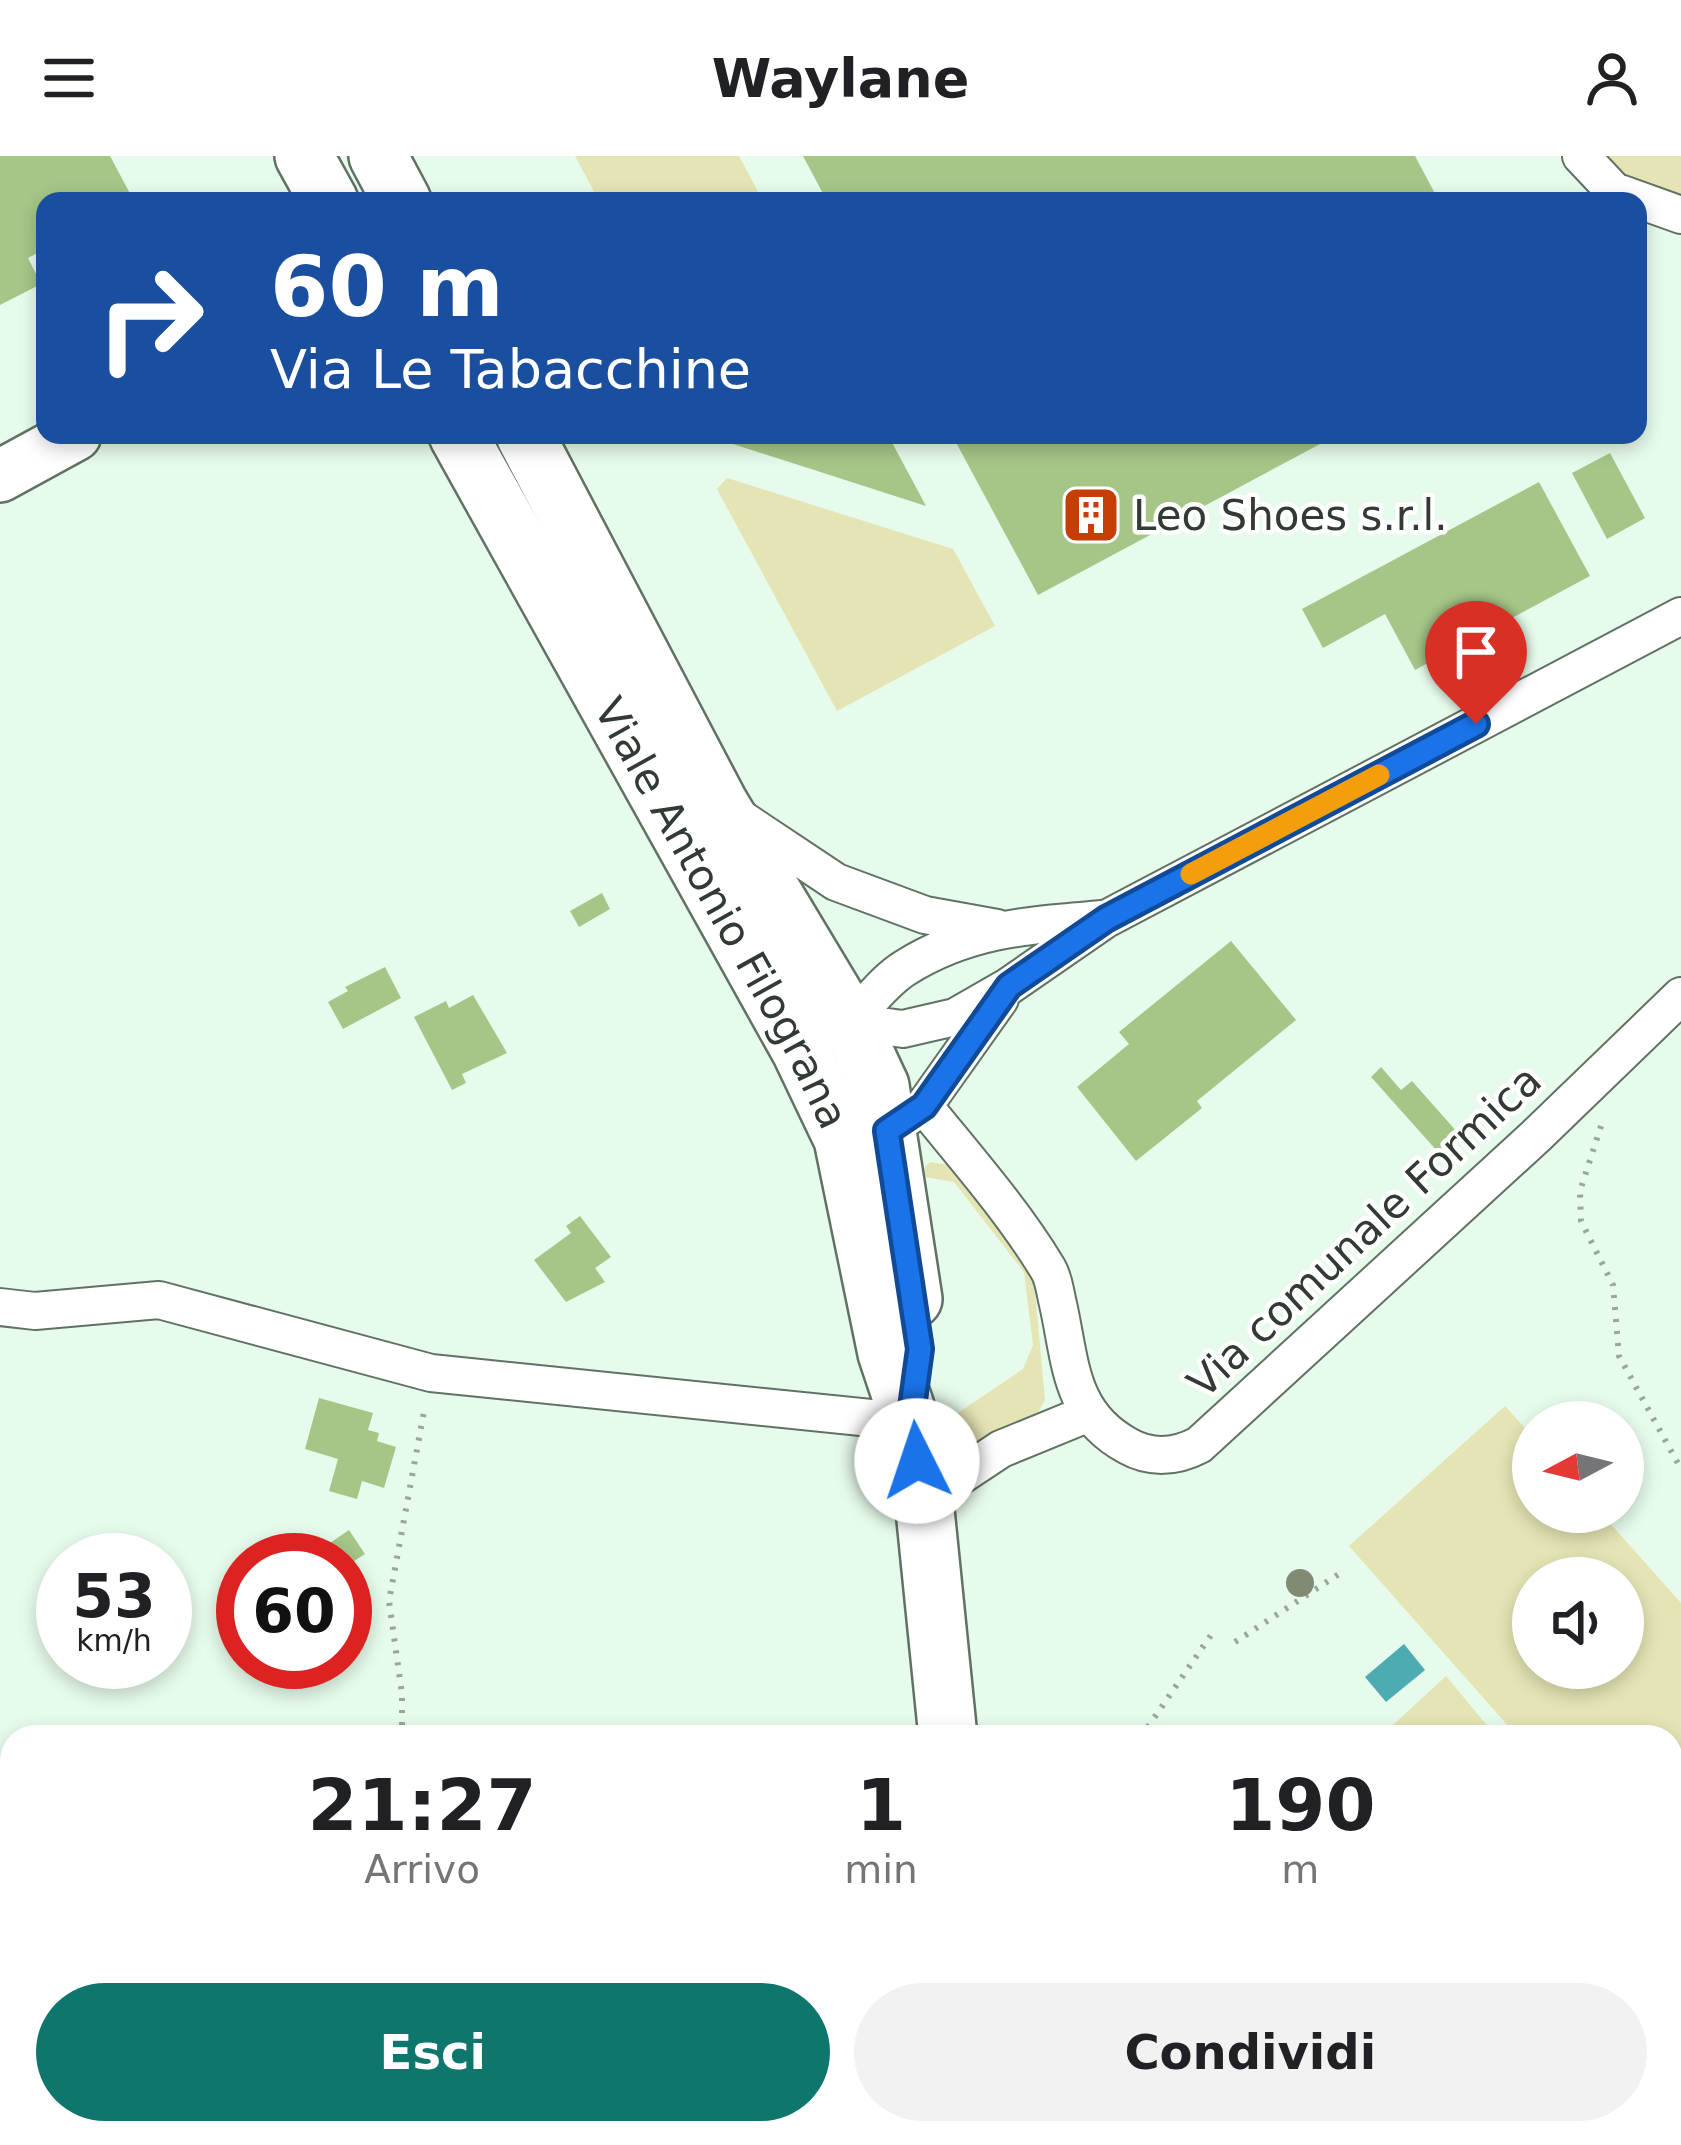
<!DOCTYPE html>
<html lang="it">
<style>
:root{--surface:#fff;--page:#f2f2f2;--text:#202124;--muted:#757577;--accent:#0f766e}
body{margin:0;font-family:"DejaVu Sans",sans-serif;background:var(--page);color:var(--text);height:100vh;display:flex;flex-direction:column;font-size:45px;white-space:nowrap}
*{box-sizing:border-box;margin:0}
p{font-size:39px;color:var(--muted)}
.icon{flex:none;width:66px;height:66px;fill:none;stroke:currentColor;stroke-width:2;stroke-linecap:round;stroke-linejoin:round}
.map{position:relative;flex:1;overflow:hidden}
.side{position:absolute;left:0px;top:1569px;width:1683px;height:420px;display:flex;flex-direction:column;background:var(--surface);border-radius:36px 36px 0 0;box-shadow:0 6px 18px #0003}
.side>*{flex:none}
.banner{position:absolute;left:36px;top:36px;width:1611px;height:252px;border-radius:24px;box-shadow:0 6px 18px #0003;background:#1a4fa0;color:#fff;overflow:hidden}
.needle{width:78px;rotate:263deg}
.buttons{position:absolute;left:1512px;top:1245px;display:grid;gap:24px}
.buttons a{display:grid;place-items:center;width:132px;height:132px;border-radius:50%;background:var(--surface);box-shadow:0 6px 18px #0003;font-size:60px}
.speed{position:absolute;left:36px;top:1377px;display:flex;gap:24px;font-size:60px;font-weight:700;text-align:center}
.speed>*{display:grid;place-content:center;width:156px;height:156px;border-radius:50%;background:var(--surface);box-shadow:0 6px 18px #0003;line-height:1}
.speed small{font-size:30px;font-weight:400}
.speed .limit{border:18px solid #d22;background:#fff;color:#111}
.pin{position:absolute;display:grid;place-items:center;width:102px;height:102px;color:#fff;margin:-123px -51px;border-radius:50% 50% 50% 0;rotate:-45deg;box-shadow:0 0 12px #0007}
.pin .icon{rotate:45deg}
.me{position:absolute;width:132px;margin:-66px;rotate:356deg;stroke-linejoin:round;filter:drop-shadow(0 0 9px #0008)}
.turn{display:flex;align-items:center;gap:42px;height:252px;padding:0 36px;font-size:54px}
.turn .icon{width:156px;height:156px;stroke-width:2.5}
.turn b{display:block;font-size:84px;line-height:102px}
.eta{display:flex;justify-content:space-evenly;align-items:center;height:204px;text-align:center}
.eta b{font-size:72px;font-weight:700;line-height:84px}
.action{display:flex;gap:24px;margin-top:auto;padding:24px 36px}
.action a{flex:1;height:138px;border-radius:72px;background:var(--accent);color:#fff;font-size:48px;font-weight:700;line-height:138px;text-align:center}
.action a+a{background:var(--page);color:var(--text)}
header{display:flex;justify-content:space-between;align-items:center;height:156px;padding:0 36px;background:var(--surface);font-size:54px;font-weight:700}
.map>svg:first-child{display:block}
</style>
<header><svg class="icon" aria-label="menu" viewBox="0 0 24 24"><path d="M4 6h16M4 12h16M4 18h16"/></svg>Waylane<svg class="icon" aria-label="person" viewBox="0 0 24 24"><circle cx="12" cy="8" r="4"/><path d="M4 21q1-7 8-7t8 7"/></svg></header>
<div class="map">
<svg width="1681" height="1989" viewBox="0 0 1681 1989">
<rect width="100%" height="100%" fill="#e6fbeb"/>
<path fill="#e4e4b4" fill-rule="evenodd" d="M575,0H739L763,45H599Z
M1605,0H1681V40C1647,36 1628,25 1605,0Z
M727,322L953,393L995,470L837,555L717,333Z
M930,1006L949,1009L1029,1113L1034,1125L1045,1244L1039,1255L965,1298L950,1300L946,1265L1023,1213L1033,1189L1024,1116L954,1026L925,1021V1011Z
M1505,1250L1533,1281V1356H1600L1681,1447V1600L1671,1609V1581H1518L1349,1390ZM1623,1422V1512H1533V1422Z
M1446,1520L1490,1573L1480,1581H1380Z"/>
<path fill="#4cacb1" d="M1404,1488L1425,1514L1386,1546L1365,1521Z"/>
<path fill="#a6c688" d="M0,0H110L134,45H45V93L28,102L41,128L0,149Z
M803,0H1415L1439,45H827Z
M888,279L926,350L708,280V279Z
M952,279H1337L1038,439Z
M1610,297L1645,362L1607,383L1572,317Z
M1539,326L1590,420L1415,514L1385,458L1323,492L1302,453Z
M602,737L610,753L579,771L570,755Z
M1231,785L1296,864L1197,945L1202,952L1136,1005L1077,931L1129,888L1119,876Z
M385,811L401,842L343,873L328,846L348,835L345,831Z
M473,839L507,897L462,918L466,927L452,934L414,861L446,845L449,852Z
M1381,911L1401,934L1412,925L1458,977L1438,996L1371,921Z
M580,1060L611,1101L595,1112L605,1126L566,1146L534,1104L571,1077L566,1070Z
M319,1242L373,1257L368,1274L379,1277L377,1285L396,1291L384,1332L362,1325L357,1343L329,1335L338,1303L305,1293Z
M349,1374L365,1398L345,1411V1404H337L327,1389Z"/>
<g fill="none" stroke-linecap="round" stroke-linejoin="round">
<g stroke="#607264" stroke-width="40">
<path id="street" d="M1581,0L1614,35L1681,59
M737,660L836,726L925,759L997,772
M850,866L903,873L955,861L1009,830L1106,763L1681,460
M837,874C863,858 879,828 905,812C968,772 1032,769 1102,763
M924,950C966,1002 1013,1055 1048,1113C1054,1123 1055,1136 1058,1148C1071,1206 1069,1258 1128,1290C1151,1303 1176,1301 1199,1289L1536,980L1681,840
M905,963L924,950L1000,843
M0,1151L35,1155L159,1144L431,1217L910,1266
M924,1344L1001,1293L1089,1257"/>
</g>
<g stroke="#607264" stroke-width="56">
<path id="secondary" d="M0,320L75,279"/>
</g>
<g stroke="#607264" stroke-width="62">
<g id="primary">
<path d="M304,0L329,45"/>
<path d="M378,0L402,45"/>
<path id="s1" d="M458,279L801,895L843,983L887,1197L910,1266L924,1344L948,1581"/>
<path d="M525,279L719,648L850,866L880,930L913,1143"/>
<path d="M978,1977L979,1989"/>
</g>
</g>
<path stroke="#98a79b" stroke-width="6" stroke-dasharray="3 9" stroke-linecap="butt" d="M1601,970L1580,1035L1581,1065L1613,1129L1619,1200L1681,1313
M1235,1486L1342,1416
M402,1581V1538L389,1445L425,1250
M1141,1581L1211,1479
M1671,1755L1681,1749
M1438,1977L1442,1989
M1083,1989L1117,1977
M1526,1989L1539,1977"/>
<use href="#street" stroke="#fff" stroke-width="36"/>
<use href="#secondary" stroke="#fff" stroke-width="51"/>
<use href="#primary" stroke="#fff" stroke-width="57"/>
</g>
<circle fill="#818a72" cx="1300" cy="1427" r="14"/>
<g fill="none" stroke-linecap="round" stroke-linejoin="round">
<g stroke="#114b97" stroke-width="30">
<path id="route" d="M917,1305L910,1266L920,1193L887,975L924,950L1009,830L1106,763L1476,568"/>
</g>
<use href="#route" stroke="#1a73e8" stroke-width="21"/>
<path stroke="#f59e0b" stroke-width="21" d="M1191,718L1379,619"/>
</g>
<defs>
<g id="building-square" transform="scale(3)"><rect x="-9" y="-9" width="18" height="18" rx="4" fill="#c53e06" stroke="#fff"/><path d="M-4-6H4V6H1V3H-1V6H-4ZM-2.5-4.3h1.7v1.8h-1.7ZM.8-4.3h1.7v1.8H.8ZM-2.5-1h1.7V.8h-1.7ZM.8-1h1.7V.8H.8Z" fill="#fff"/></g>
</defs>
<g fill-rule="evenodd">
<use href="#building-square" x="1091" y="359"/>
</g>
<g text-anchor="middle" stroke-width="9" stroke-linejoin="round" paint-order="stroke">
<g font-size="42" fill="#323a34" stroke="#fff" text-anchor="start">
<text x="1133" y="374">Leo Shoes s.r.l.</text>
</g>
<g font-size="42" fill="#323a34" stroke="#fff">
<text dy="15" stroke="none"><textPath href="#s1" startOffset="546">Viale Antonio Filograna</textPath></text>
<text transform="translate(1364 1075) rotate(-43)" y="15">Via comunale Formica</text>
</g>
</g>
</svg>
<div class="buttons">
<a><svg class="needle" viewBox="-14 -14 28 28"><path d="M0-13l5 13h-10z" fill="#e53935"/><path d="M0 13l5-13h-10z" fill="#757577"/></svg></a>
<a><svg class="icon" aria-label="sound" viewBox="0 0 24 24"><path d="M4 9h4l5-4v14l-5-4H4zM17 9q2 3 0 6"/></svg></a>
</div>
<div class="speed"><div>53<small>km/h</small></div><div class="limit">60</div></div>
<div class="pin" style="left:1476px;top:568px;background:#d93025"><svg class="icon" aria-label="arrive" viewBox="0 0 24 24"><path d="M6 21V4h12l-3 4 3 4H6"/></svg></div>
<svg class="me" style="left:917px;top:1305px" viewBox="-20 -20 40 40"><circle r="19" fill="#fff"/><path d="M0-13L10 11 0 6-10 11z" fill="#1a73e8"/></svg>
<div class="banner">
<div class="turn"><svg class="icon" aria-label="right" viewBox="0 0 24 24"><path d="M7 20v-9h11M14 6l5 5-5 5"/></svg><div><b>60 m</b>Via Le Tabacchine</div></div>
</div>
<section class="side">
<div class="eta">
<div><b>21:27</b><p>Arrivo</p></div>
<div><b>1</b><p>min</p></div>
<div><b>190</b><p>m</p></div>
</div>
<div class="action"><a>Esci</a><a>Condividi</a></div>
</section>
</div>
